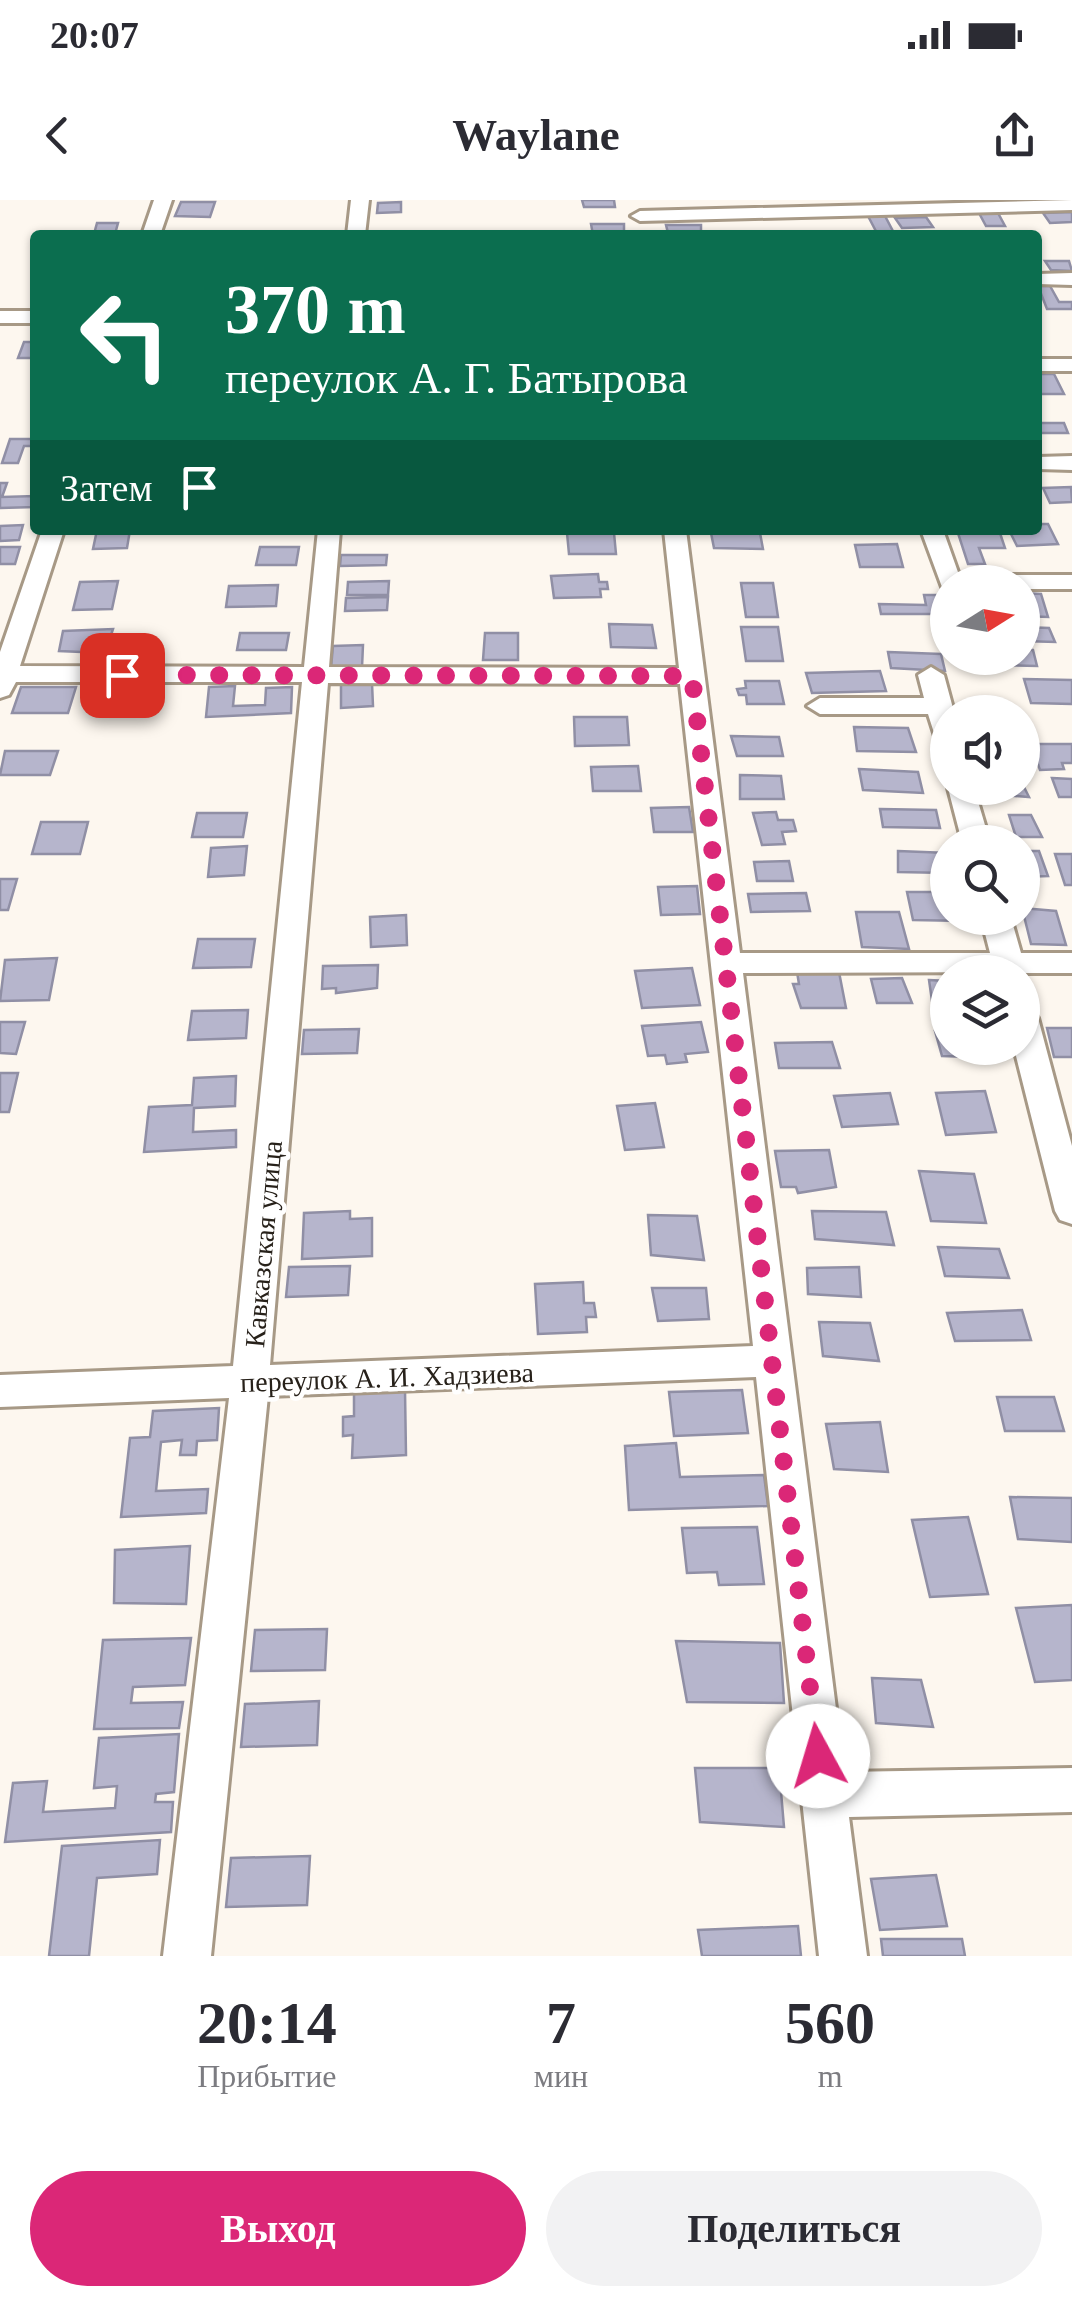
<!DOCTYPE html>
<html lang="ru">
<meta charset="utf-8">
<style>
:root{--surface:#fff;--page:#f2f2f3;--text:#2b2b33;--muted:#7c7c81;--accent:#db2777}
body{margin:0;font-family:Georgia,serif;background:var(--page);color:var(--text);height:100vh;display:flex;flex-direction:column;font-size:38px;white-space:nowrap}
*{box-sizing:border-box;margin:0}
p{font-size:32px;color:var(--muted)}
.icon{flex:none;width:55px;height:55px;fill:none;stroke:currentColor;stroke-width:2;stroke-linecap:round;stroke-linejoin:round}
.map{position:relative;height:1756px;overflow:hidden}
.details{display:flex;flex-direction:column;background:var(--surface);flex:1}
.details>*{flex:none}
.guide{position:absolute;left:30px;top:30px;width:1012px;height:305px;border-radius:10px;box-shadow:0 2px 8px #0004;background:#0b6e4f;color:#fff;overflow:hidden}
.needle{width:65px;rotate:79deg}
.controls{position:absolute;left:930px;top:365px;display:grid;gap:20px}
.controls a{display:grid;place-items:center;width:110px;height:110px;border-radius:50%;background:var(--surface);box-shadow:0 2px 8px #0004;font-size:50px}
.pin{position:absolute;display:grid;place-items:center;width:85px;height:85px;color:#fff;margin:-42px;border-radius:20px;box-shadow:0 5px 15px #0006}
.me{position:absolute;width:110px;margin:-55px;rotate:354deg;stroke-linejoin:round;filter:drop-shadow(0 0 8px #0008)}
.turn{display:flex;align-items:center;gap:35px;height:210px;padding:0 30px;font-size:45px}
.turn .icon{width:130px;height:130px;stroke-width:2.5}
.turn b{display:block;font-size:70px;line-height:85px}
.then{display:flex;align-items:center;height:95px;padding:0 30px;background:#0003;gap:20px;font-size:38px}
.eta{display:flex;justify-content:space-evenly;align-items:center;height:170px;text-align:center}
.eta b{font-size:60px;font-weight:800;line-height:70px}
.action{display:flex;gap:20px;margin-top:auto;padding:20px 30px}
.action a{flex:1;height:115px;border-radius:60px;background:var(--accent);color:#fff;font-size:40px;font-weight:800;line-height:115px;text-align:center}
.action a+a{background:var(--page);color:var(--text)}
.status{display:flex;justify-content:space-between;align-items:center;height:70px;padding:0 50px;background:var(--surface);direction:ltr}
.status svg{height:28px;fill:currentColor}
header{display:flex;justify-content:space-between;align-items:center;height:130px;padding:0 30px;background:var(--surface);font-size:45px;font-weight:800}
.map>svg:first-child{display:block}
</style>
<div class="status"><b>20:07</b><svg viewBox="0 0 49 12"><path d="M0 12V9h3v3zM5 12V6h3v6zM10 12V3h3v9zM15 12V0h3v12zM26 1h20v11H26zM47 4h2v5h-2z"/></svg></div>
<header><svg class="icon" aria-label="back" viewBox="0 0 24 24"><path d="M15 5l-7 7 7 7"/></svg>Waylane<svg class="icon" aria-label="share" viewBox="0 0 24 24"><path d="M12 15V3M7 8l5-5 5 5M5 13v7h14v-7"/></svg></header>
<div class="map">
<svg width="1072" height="1756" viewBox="0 0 1072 1756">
<rect width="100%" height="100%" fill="#fdf7ef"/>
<path fill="#b6b5cc" stroke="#908fa5" stroke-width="2.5" d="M582,0H614L615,7H584Z
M181,2H215L210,17L175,16Z
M401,2V12L377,13L378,3Z
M1072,12V22L1050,23L1043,13Z
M979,13H998L1005,26H986Z
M868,16H885L895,35H878Z
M926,17L933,27L902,28L895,18Z
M97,23H118L115,34H94Z
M591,24H624V35H593Z
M666,25H701V33H668Z
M1045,61H1069L1072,71L1051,70Z
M1038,86H1050L1059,102H1072V109H1047Z
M24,142H35V158H18Z
M1038,174H1054L1064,194H1040Z
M1038,223H1064L1068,233H1039Z
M10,239H35V246H24L18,263H2Z
M0,283H7L2,297L35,296V307L0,308Z
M1071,287L1072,302L1050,303L1043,288Z
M1038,324H1048L1058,344L1017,346L1009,330H1038Z
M23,325L19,340L0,341V326Z
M97,330H130L127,348L93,349Z
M957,330H999L1005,348H979L985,364H968Z
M567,333H614L616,354H569Z
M711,333H760L763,349L714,348Z
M897,344L903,367H860L855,345Z
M0,347H20L15,364H0Z
M260,347H299L296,365H256Z
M341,355H387L386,365L340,366Z
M598,374L599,382H607L608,389H600L601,397L554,398L551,376Z
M118,381L112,409L73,410L80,382Z
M389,381L388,395H347L348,382Z
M741,383H773L778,417H746Z
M278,385L276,406L226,407L229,386Z
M1022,393L1041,394L1048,417L1022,416Z
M924,395H947L948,414H881L879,404L926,405Z
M388,397L387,410L345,411L346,398Z
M609,424L652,425L656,448L611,447Z
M741,427H778L783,461H746Z
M1022,427L1049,428L1055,442L1022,441Z
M113,429L105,453L59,451L63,431Z
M240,433H289L286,450H237Z
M485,433H518V460H483Z
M363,445L362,468H331L333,446Z
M1022,450H1033L1037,466L997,465L995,458H1022Z
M888,452L941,454L945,471L891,468Z
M880,471L886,491L812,493L806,473Z
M1024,479L1072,480V504L1031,503Z
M745,481H779L784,504H747L746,495H739L737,489L746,488Z
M372,483L373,506L341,508V484Z
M235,486L233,506L265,505L266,488L292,487L291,513L206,517L209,487Z
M21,487H76L68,513H12Z
M574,517H627L629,545L575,546Z
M854,527L908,528L916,552L857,551Z
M731,536L779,537L783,556H737Z
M1031,544H1072V563H1062L1064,569L1040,570Z
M5,551H58L50,575H0Z
M638,566L641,591H593L591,567Z
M859,569L918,572L923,593L863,590Z
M740,575L781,576L784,599H740Z
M1052,578L1072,579V597H1059Z
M1022,583L1029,597L989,594L988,588H1022Z
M689,607L693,632H654L651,608Z
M880,609L936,610L940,628L883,627Z
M776,612L778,620H793L796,631L782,632L785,644L762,645L753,613Z
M197,613H247L243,637H192Z
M1009,615H1031L1042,637H1016Z
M41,622H88L80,654H32Z
M247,646L244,675L208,677L211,648Z
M898,651L948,653V673L898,672Z
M1022,651H1039L1048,676L1022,677Z
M1055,654H1072V685H1065Z
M789,661L793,681H757L754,662Z
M0,679H17L8,710H0Z
M697,686L700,714L661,715L658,687Z
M907,692H948V718L966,721L913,720Z
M806,693L810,711L751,712L748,694Z
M1022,708L1056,711L1066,745L1031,744Z
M856,712H899L909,749L862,747Z
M406,715L407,745L371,747L370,717Z
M198,739H255L251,767L193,768Z
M57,758L49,800L0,801L5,760Z
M378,765L377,788L336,793V788L322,789L323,766Z
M692,768L700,805L642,808L635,771Z
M797,772H839L846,808H801L793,784H799Z
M902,778L912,803H877L871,779Z
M929,780L948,781V802L932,801Z
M248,810L246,838L188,840L192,811Z
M0,822H25L16,854L0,853Z
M701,822L708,852L685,854L687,862L667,864L665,855L648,856L642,826Z
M1047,828H1072V857H1054Z
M359,829L357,853L302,854L304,830Z
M935,831H948V848H998L1002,858L942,856Z
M832,842L840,868H779L775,843Z
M0,873H18L9,912H0Z
M236,876L235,906L194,908L193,932L236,930V947L144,952L149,907L192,905L194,878Z
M985,891L996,932L946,935L936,893Z
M890,893L898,924L842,927L834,896Z
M655,903L664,947L625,950L617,906Z
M829,950L836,987L798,993L796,987H781L775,951Z
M919,971L974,974L986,1023L931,1021Z
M350,1011V1019L372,1018V1056L302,1059L304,1013Z
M812,1011L886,1012L894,1045L815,1039Z
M648,1015L697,1016L704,1060L651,1055Z
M938,1047L999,1049L1009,1078L945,1076Z
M350,1066L348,1095L286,1097L289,1067Z
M859,1067L861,1097L808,1094L807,1068Z
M583,1082L584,1103H594L596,1117H586L587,1132L538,1134L535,1084Z
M652,1088H706L709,1119L658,1121Z
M1022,1110L1031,1140L955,1141L947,1113Z
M819,1122L870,1123L879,1161L823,1156Z
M405,1190L406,1255L352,1258L353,1235L343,1236V1217L354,1216V1192Z
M742,1190L748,1233L674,1236L669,1192Z
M997,1197H1054L1064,1231H1005Z
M219,1208L217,1240L197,1241L196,1255H180L182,1240L161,1242L156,1291L208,1289L206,1313L121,1317L130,1238L150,1237L153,1211Z
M880,1222L888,1272L834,1269L826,1224Z
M676,1243L680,1277L764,1275L768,1306L629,1310L625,1246Z
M1010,1297L1072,1298V1342L1018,1339Z
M968,1317L988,1394L930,1397L912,1320Z
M757,1327L764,1384L719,1385L717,1372L687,1373L682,1328Z
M190,1346L186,1404L114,1403L115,1350Z
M1072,1405V1480L1035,1482L1016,1408Z
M327,1429L325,1470L251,1471L255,1430Z
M191,1438L185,1485L133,1487L131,1503L183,1502L179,1528L94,1529L103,1440Z
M676,1441L780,1443L784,1503L687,1502Z
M872,1478L921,1480L933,1527L876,1523Z
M319,1501L317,1545L241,1547L245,1504Z
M179,1534L174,1592L156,1594L155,1602H173L171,1632L5,1642L13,1583L47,1581L43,1612L115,1608L117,1586L94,1588L99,1538Z
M695,1568H779L784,1627L700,1622Z
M160,1640L157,1674L97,1678L89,1756H49L62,1646Z
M310,1656L307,1705L226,1707L231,1658Z
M936,1675L947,1726L880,1730L871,1679Z
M798,1726L801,1756H702L698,1730Z
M881,1739H962L965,1756H883Z"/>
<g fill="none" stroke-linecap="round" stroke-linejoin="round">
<g stroke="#a79986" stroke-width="6">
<path id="minor" d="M154,0H172L160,35H142Z
M351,0H369L365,35H347Z
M1072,0V10L640,21L631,16L640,11Z
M1072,73V85L1038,84V74Z
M0,111H35V123H0Z
M1038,159H1072V171H1038Z
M1072,256V270L1038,269V257Z
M42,330H64L20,466L304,467L318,330H340L329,467L679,468L664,330H686L740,753H990L981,718H1011L1021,753H1072V773H1026L1022,778V772L743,773L844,1572L1072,1568V1612L849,1617L867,1756H819L756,1177L268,1196L211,1756H163L229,1198L0,1207V1175L233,1166L302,482H16L9,495L0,498V452ZM328,483L680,484L753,1146L270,1165Z
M921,330H943L959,375H1072V389H1022V382H948V389L942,387Z
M931,467L944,475L954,512H948V544L935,536L928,514H820L807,506L820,498H924L918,475Z
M948,588H974L990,642H962Z
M1022,807L1033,810L1038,818L1072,946V1024L1060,1020L1055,1011L1014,848H1022Z"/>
</g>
<use href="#minor" fill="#fff" fill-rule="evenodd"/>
</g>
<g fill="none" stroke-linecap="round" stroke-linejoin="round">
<path stroke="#db2777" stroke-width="18" stroke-dasharray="0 32.4" d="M122,475L692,476L818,1556"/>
</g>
<g text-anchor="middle" stroke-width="9" stroke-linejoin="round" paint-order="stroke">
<g font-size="28" fill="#27211a" stroke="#fff">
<text transform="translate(263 1044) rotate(-85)" y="10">Кавказская улица</text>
<text transform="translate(387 1177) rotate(-2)" y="10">переулок А. И. Хадзиева</text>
</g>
</g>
</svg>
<div class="controls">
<a><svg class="needle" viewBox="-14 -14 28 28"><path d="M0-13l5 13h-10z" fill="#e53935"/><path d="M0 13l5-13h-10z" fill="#7c7c81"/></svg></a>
<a><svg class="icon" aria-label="sound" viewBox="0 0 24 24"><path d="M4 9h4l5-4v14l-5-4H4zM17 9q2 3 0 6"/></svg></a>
<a><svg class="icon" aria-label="search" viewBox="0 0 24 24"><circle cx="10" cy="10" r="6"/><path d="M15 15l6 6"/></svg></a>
<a><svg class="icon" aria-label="layers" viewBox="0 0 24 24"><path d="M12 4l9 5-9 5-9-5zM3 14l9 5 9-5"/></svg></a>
</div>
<div class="pin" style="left:122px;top:475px;background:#d93025"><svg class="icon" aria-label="arrive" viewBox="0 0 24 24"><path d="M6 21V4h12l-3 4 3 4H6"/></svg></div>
<svg class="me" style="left:818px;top:1556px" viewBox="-20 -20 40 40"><circle r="19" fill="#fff"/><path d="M0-13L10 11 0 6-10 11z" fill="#db2777"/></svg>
<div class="guide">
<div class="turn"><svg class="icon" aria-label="left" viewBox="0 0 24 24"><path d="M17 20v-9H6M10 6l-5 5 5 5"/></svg><div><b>370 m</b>переулок А. Г. Батырова</div></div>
<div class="then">Затем<svg class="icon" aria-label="arrive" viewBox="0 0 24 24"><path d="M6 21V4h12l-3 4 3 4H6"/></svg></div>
</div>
</div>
<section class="details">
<div class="eta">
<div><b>20:14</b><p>Прибытие</p></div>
<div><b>7</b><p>мин</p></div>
<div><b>560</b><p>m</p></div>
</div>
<div class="action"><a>Выход</a><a>Поделиться</a></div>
</section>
